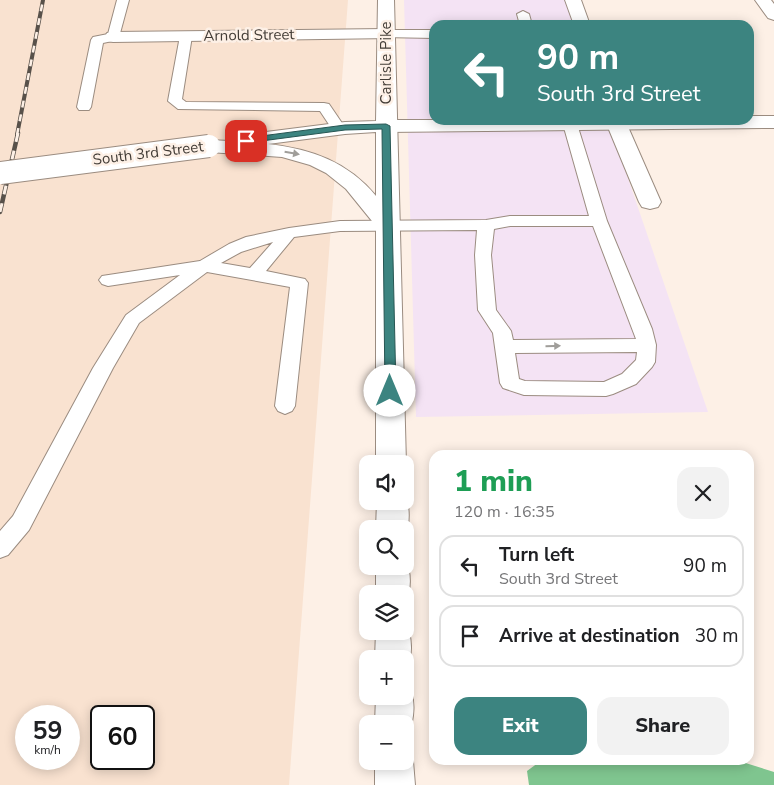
<!DOCTYPE html>
<meta charset="utf-8">
<style>
:root{--surface:#fff;--page:#f2f2f2;--text:#202124;--muted:#757577;--line:#e0e0e0;--accent:#3c8480}
body{margin:0;font-family:"Nunito Sans",sans-serif;background:var(--page);color:var(--text);height:100vh;display:flex;flex-direction:column;font-size:19px;white-space:nowrap}
*{box-sizing:border-box;margin:0}
p{font-size:16px;color:var(--muted)}
.icon{flex:none;width:28px;height:28px;fill:none;stroke:currentColor;stroke-width:2;stroke-linecap:round;stroke-linejoin:round}
.map{position:relative;flex:1;overflow:hidden}
.details{position:absolute;left:429px;top:450px;width:325px;height:315px;display:flex;flex-direction:column;background:var(--surface);border-radius:15px;box-shadow:0 2px 12px #0003}
.details>*{flex:none}
.hud{position:absolute;left:429px;top:20px;width:325px;height:105px;border-radius:15px;box-shadow:0 2px 12px #0003;background:#3c8480;color:#fff;overflow:hidden}
.fabs{position:absolute;left:359px;top:455px;display:grid;gap:10px}
.fabs a{display:grid;place-items:center;width:55px;height:55px;border-radius:10px;background:var(--surface);box-shadow:0 2px 12px #0003;font-size:25px}
.speed{position:absolute;left:15px;top:705px;display:flex;gap:10px;font-size:25px;font-weight:700;text-align:center}
.speed>*{display:grid;place-content:center;width:65px;height:65px;border-radius:50%;background:var(--surface);box-shadow:0 2px 12px #0003;line-height:1}
.speed small{font-size:12px;font-weight:400}
.speed .limit{border:2px solid #111;border-radius:8px;background:#fff;color:#111}
.pin{position:absolute;display:grid;place-items:center;width:42px;height:42px;color:#fff;margin:-21px;border-radius:10px;box-shadow:0 2px 8px #0006}
.me{position:absolute;width:55px;margin:-28px;rotate:0deg;stroke-linejoin:round;filter:drop-shadow(0 0 4px #0008)}
.turn{display:flex;align-items:center;gap:18px;height:105px;padding:0 25px;font-size:22px}
.turn .icon{width:65px;height:65px;stroke-width:2.5}
.turn b{display:block;font-size:35px;line-height:42px}
.round{display:grid;place-items:center;flex:none;width:52px;height:52px;border-radius:15px;background:var(--page)}
.summary{display:flex;align-items:center;justify-content:space-between;height:85px;padding:0 25px}
h1{font-size:30px;font-weight:800;line-height:38px;color:#1e9e55}
.cta{display:flex;gap:10px;margin-top:auto;padding:10px 25px}
.cta a{flex:1;height:58px;border-radius:15px;background:var(--accent);color:#fff;font-size:20px;font-weight:800;line-height:58px;text-align:center}
.cta a+a{background:var(--page);color:var(--text)}
ul{padding:0;list-style:none}
li{display:flex;align-items:center;gap:15px;height:62px;margin:0 10px 8px;padding:0 15px;border:2px solid var(--line);border-radius:15px}
li div{flex:1}
li b{display:block;font-size:19px}
li em{font-style:normal}
.map>svg:first-child{display:block}
</style>
<div class="map">
<svg width="774" height="785" viewBox="0 0 774 785">
<rect width="100%" height="100%" fill="#fdf0e6"/>
<path fill="#f4e3f4" d="M404,0H567L576,25H434V120H608L708,412L416,417Z"/>
<path fill="#f9e2d0" fill-rule="evenodd" d="M0,0H348L289,785H0ZM26,716H69V759H26ZM101,716H144V759H101Z"/>
<path fill="#7fc58f" d="M542,760H736L774,772V785H529L527,771Z"/>
<g fill="none" stroke-linecap="round" stroke-linejoin="round">
<g stroke="#9b8c80" stroke-width="2">
<path id="service" d="M117,0H129L119,37L117,40L103,43L91,107L89,110H79L77,107L91,40L93,37L108,34Z
M523,11L529,14L532,25H520L517,14Z
M386,30H434V38L382,37L380,34L382,31Z
M186,32L192,36L182,99L186,102L324,103L329,104L346,129L344,132H334L320,111L178,109L168,101L180,36Z
M571,120L577,124L607,221L652,329L656,345L655,362L652,367L636,384L613,394L606,396L524,395L503,388L500,383L493,333L478,310L475,255L477,230L340,231L294,237L266,271L305,279L308,283L295,406L292,411L285,414L278,411L275,406L290,287L207,272L139,323L113,368L29,530L8,555L0,558V531L13,516L93,368L126,315L180,275L108,286L102,284L99,280L102,276L200,261L229,244L246,237L289,228L340,221L486,220L510,216H589L563,124L565,121ZM510,226H593L636,339L513,340L511,331L496,310L491,255L494,229ZM273,242L250,268L221,263L241,252ZM637,352L636,360L622,374L604,382L525,381L519,379L515,353Z"/>
</g>
<g stroke="#9b8c80" stroke-width="2">
<path id="minor" d="M565,0H581L590,25H574Z
M755,0H771L774,4V20L768,18Z
M386,29L392,30L394,34L392,38L113,42L107,41L105,37L107,33L113,32Z
M605,120H625L661,202L658,207L650,209L642,207L639,202Z"/>
</g>
<g stroke="#9b8c80" stroke-width="2">
<path id="tertiary" d="M749,116H774V128L386,132L379,130L376,126L379,122L386,120H749Z"/>
</g>
<g stroke="#9b8c80" stroke-width="2">
<path id="primary" d="M378,0H394L406,464L405,466V464H376V226L346,189L326,173L310,165L282,157L209,152L202,150L199,146L202,142L209,140L250,142L248,139L251,135L258,133L345,122L376,121ZM376,132V196C348,162 312,149 268,144L345,134Z
M405,496C410,506 410,525 405,535V529H376L377,501H405Z
M405,559C412,573 411,591 405,604V594H376V566H405Z
M405,620C412,636 414,656 405,671V659H375L376,631H405Z
M405,683C418,695 414,722 407,737L405,738V724H375L376,696H405Z
M405,746L408,747L413,761L415,785H375V761H405Z"/>
</g>
<use href="#service" fill="#fff" fill-rule="evenodd"/>
<use href="#minor" fill="#fff" fill-rule="evenodd"/>
<use href="#tertiary" fill="#fff" fill-rule="evenodd"/>
<use href="#primary" fill="#fff" fill-rule="evenodd"/>
<g stroke="#58514a" stroke-width="4">
<path id="rail-far1" d="M17,135L43,0"/>
</g>
<g stroke="#58514a" stroke-width="4.5">
<path id="rail" d="M0,212L18,133"/>
</g>
<use href="#rail-far1" stroke="#fdf0e6" stroke-width="2.5" stroke-dasharray="7" stroke-linecap="butt"/>
<use href="#rail" stroke="#fdf0e6" stroke-width="3" stroke-dasharray="9" stroke-linecap="butt"/>
<g stroke="#9b8c80" stroke-width="24" stroke-linecap="butt">
<path id="primary-bridge" d="M0,173L209,146"/>
</g>
<use href="#primary-bridge" stroke="#fff" stroke-width="22"/>
</g>
<defs><path id="oneway-solid" d="M-6-.8H1V-3.2L6.5 0L1 3.2V.8H-6Z" transform="scale(1.25)"/></defs>
<g fill="#a09e9a">
<use href="#oneway-solid" transform="translate(292 153) rotate(10)"/>
<use href="#oneway-solid" transform="translate(553 346) rotate(-1)"/>
</g>
<path fill="#3c8480" stroke="#275653" d="M386,124L390,126L396,391L390,395L385,391L382,129L345,130L246,143L242,141L246,138L345,125Z"/>
<g text-anchor="middle" stroke-width="5" stroke-linejoin="round" paint-order="stroke">
<g font-size="15" fill="#423c36" stroke="#fdf0e6">
<text transform="translate(249 35) rotate(-1)" y="5">Arnold Street</text>
<text transform="translate(386 63) rotate(-90)" y="5">Carlisle Pike</text>
<text transform="translate(148 153) rotate(-7)" y="5">South 3rd Street</text>
</g>
</g>
</svg>
<div class="fabs">
<a><svg class="icon" aria-label="sound" viewBox="0 0 24 24"><path d="M4 9h4l5-4v14l-5-4H4zM17 9q2 3 0 6"/></svg></a>
<a><svg class="icon" aria-label="search" viewBox="0 0 24 24"><circle cx="10" cy="10" r="6"/><path d="M15 15l6 6"/></svg></a>
<a><svg class="icon" aria-label="layers" viewBox="0 0 24 24"><path d="M12 4l9 5-9 5-9-5zM3 14l9 5 9-5"/></svg></a>
<a>+</a>
<a>−</a>
</div>
<div class="speed"><div>59<small>km/h</small></div><div class="limit">60</div></div>
<div class="pin" style="left:246px;top:141px;background:#d93025"><svg class="icon" aria-label="arrive" viewBox="0 0 24 24"><path d="M6 21V4h12l-3 4 3 4H6"/></svg></div>
<svg class="me" style="left:390px;top:391px" viewBox="-20 -20 40 40"><circle r="19" fill="#fff"/><path d="M0-13L10 11 0 6-10 11z" fill="#3c8480"/></svg>
<div class="hud">
<div class="turn"><svg class="icon" aria-label="left" viewBox="0 0 24 24"><path d="M17 20v-9H6M10 6l-5 5 5 5"/></svg><div><b>90 m</b>South 3rd Street</div></div>
</div>
<section class="details">
<div class="summary"><div><h1>1 min</h1><p>120 m · 16:35</p></div><a class="round"><svg class="icon" aria-label="close" viewBox="0 0 24 24"><path d="M6 6l12 12M18 6L6 18"/></svg></a></div>
<ul>
<li><svg class="icon" aria-label="left" viewBox="0 0 24 24"><path d="M17 20v-9H6M10 6l-5 5 5 5"/></svg><div><b>Turn left</b><p>South 3rd Street</p></div><em>90 m</em></li>
<li><svg class="icon" aria-label="arrive" viewBox="0 0 24 24"><path d="M6 21V4h12l-3 4 3 4H6"/></svg><div><b>Arrive at destination</b></div><em>30 m</em></li>
</ul>
<div class="cta"><a>Exit</a><a>Share</a></div>
</section>
</div>
